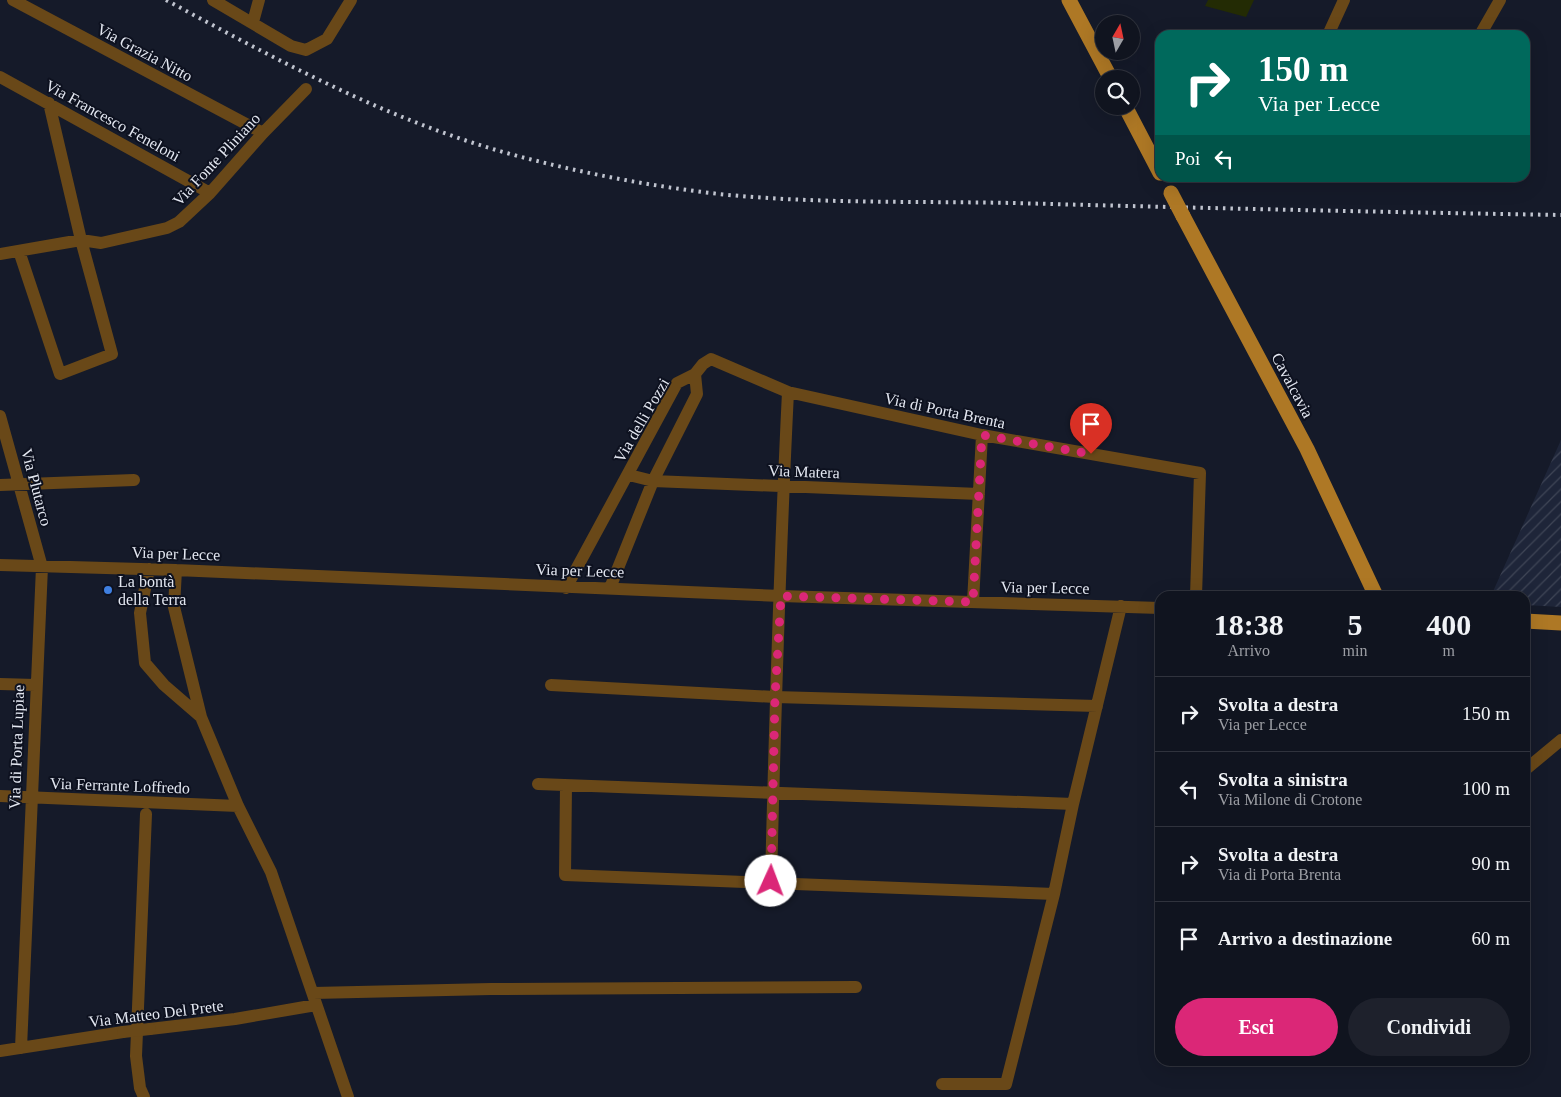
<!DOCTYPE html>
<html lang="it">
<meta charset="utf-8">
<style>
:root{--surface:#10141f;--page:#1e212c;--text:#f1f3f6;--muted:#9c9ea4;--line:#30333d;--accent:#db2777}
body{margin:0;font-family:"Times New Roman",serif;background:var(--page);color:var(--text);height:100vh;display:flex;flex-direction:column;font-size:19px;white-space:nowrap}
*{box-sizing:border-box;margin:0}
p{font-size:16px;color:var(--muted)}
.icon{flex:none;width:28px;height:28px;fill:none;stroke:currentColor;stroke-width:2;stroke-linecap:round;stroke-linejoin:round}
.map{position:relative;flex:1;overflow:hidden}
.sheet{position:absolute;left:1155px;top:591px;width:375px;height:475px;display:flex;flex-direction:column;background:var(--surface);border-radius:15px;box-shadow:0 5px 20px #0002,0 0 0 1px var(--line)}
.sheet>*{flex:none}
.top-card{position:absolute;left:1155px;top:30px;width:375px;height:152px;border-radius:15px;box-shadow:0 5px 20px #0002,0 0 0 1px var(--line);background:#00695c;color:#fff;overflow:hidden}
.needle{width:32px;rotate:9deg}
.controls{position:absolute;left:1095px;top:15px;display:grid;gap:10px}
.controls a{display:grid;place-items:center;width:45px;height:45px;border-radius:50%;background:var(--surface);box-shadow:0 5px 20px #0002,0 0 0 1px var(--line);font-size:25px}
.pin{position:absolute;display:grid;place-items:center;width:42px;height:42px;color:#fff;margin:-51px -21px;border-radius:50% 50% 50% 0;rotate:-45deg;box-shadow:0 0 5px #0007}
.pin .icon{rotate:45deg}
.me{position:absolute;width:55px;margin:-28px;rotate:2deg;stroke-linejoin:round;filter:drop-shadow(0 0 4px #0008)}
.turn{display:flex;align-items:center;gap:18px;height:105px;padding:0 20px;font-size:22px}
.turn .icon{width:65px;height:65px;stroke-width:2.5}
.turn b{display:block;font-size:35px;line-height:42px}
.then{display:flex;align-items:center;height:48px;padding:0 20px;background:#0003;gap:10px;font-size:19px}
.eta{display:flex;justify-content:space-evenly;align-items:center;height:85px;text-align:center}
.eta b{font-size:30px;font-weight:700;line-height:35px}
.primary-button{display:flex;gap:10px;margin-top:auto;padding:10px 20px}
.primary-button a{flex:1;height:58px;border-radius:30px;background:var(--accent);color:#fff;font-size:20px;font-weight:700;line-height:58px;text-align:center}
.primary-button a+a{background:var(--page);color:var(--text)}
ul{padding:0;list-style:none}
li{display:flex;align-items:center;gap:15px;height:75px;padding:0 20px;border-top:1px solid var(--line)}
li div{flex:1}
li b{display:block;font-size:19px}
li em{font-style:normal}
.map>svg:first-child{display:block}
</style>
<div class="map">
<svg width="1561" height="1097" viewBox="0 0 1561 1097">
<defs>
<pattern id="industrial-furrows" width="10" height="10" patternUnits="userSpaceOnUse" patternTransform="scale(1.25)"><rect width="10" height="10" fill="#1e2539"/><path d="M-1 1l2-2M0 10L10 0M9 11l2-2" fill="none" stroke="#3f4556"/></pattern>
</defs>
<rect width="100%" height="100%" fill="#151a29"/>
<path fill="url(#industrial-furrows)" d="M1561,440V607L1525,605V596H1491Z"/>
<path fill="#232b04" d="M1208,0H1254L1246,17L1205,6Z"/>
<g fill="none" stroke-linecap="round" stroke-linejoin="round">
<path stroke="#694818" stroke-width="12" d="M13,0L263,133
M213,0L291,46L306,50L327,39L351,0
M253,22L259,0
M1328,35L1344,0
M1480,35L1500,0
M0,77L210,193
M19,251L60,374L112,354L81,240L49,103
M0,254L81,240L101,243L167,228L179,222L210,193L263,133L306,89
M695,374L703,364L711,359L788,392L982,435L1200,473L1196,596
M0,416L42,567L21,1048
M629,475L653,481L979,494
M0,485L134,480
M0,565L176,570L781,596L1160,608
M149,569L140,613L145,663L164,685L201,717
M176,570L174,607L201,717L238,806L271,872L348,1097
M566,588L677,383L695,374L697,394L653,481L610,588
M973,602L982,435
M0,684L35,685
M551,685L775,697L1097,706
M1525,770L1561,740
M538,784L1073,804
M566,786L565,875L1054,894
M0,796L238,806
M771,881C775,718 780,555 788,392
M313,993L491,989L856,987
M150,1029L235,1019L316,1005
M0,1051L123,1032
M942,1084H1006L1054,894L1073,804L1121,606
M144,1097L140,1088L136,1056L146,814"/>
<path stroke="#ae7825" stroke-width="15" d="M1069,0L1111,79
M1125,106L1160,173
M1183,216L1307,449L1376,596
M1525,621L1561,623"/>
<path stroke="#c0c4cf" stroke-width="4" stroke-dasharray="2.5 5" stroke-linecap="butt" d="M166,0C277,60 391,122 514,155C581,173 650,186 719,194C816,204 916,201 1014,203C1196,208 1379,212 1561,215"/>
<path stroke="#694818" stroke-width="12" d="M123,1032L150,1029"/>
<path stroke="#ae7825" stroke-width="15" d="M1171,193L1183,216"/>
</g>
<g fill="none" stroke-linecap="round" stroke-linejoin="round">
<path stroke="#db2777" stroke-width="9" stroke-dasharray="0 16.2" d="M771,881L775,697L781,596L973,602L982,435L1091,454"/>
</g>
<circle fill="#3f7fe0" stroke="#0d111f" stroke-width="2" cx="108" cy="590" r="5"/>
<g text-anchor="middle" stroke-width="4" stroke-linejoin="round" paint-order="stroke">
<g font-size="16" fill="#e3e7f1" stroke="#0d111f">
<text transform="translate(145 52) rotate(28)" y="6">Via Grazia Nitto</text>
<text transform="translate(113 120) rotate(29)" y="6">Via Francesco Feneloni</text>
<text transform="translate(216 159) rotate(-47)" y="6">Via Fonte Pliniano</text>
<text transform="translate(1293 385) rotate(62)" y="6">Cavalcavia</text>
<text transform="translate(945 410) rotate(12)" y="6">Via di Porta Brenta</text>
<text transform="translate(641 420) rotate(-60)" y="6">Via delli Pozzi</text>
<text transform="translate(804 471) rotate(2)" y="6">Via Matera</text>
<text transform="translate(37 487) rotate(75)" y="6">Via Plutarco</text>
<text transform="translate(176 553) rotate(2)" y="6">Via per Lecce</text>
<text transform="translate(580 570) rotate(2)" y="6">Via per Lecce</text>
<text transform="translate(1045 587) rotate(1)" y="6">Via per Lecce</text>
<text transform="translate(16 747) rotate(-88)" y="6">Via di Porta Lupiae</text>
<text transform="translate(120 785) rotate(2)" y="6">Via Ferrante Loffredo</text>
<text transform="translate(156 1013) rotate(-7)" y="6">Via Matteo Del Prete</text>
</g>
<g font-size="16" fill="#e3e7f1" stroke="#0d111f" text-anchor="start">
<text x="118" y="587">La bontà<tspan x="118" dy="18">della Terra</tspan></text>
</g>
</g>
</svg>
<div class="controls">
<a><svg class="needle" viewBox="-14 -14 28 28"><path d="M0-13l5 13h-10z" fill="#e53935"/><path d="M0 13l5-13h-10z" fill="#9c9ea4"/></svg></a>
<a><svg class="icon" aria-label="search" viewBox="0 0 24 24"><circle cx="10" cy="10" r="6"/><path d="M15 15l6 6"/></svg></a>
</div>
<div class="pin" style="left:1091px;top:454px;background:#d93025"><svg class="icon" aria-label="arrive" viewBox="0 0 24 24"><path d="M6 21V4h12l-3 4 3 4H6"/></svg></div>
<svg class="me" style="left:771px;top:881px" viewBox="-20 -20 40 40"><circle r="19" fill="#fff"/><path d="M0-13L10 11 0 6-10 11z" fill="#db2777"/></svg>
<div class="top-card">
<div class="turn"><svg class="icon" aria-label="right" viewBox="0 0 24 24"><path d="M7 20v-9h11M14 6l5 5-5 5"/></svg><div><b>150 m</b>Via per Lecce</div></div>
<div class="then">Poi<svg class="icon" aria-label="left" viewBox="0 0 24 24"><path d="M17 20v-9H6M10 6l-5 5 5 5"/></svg></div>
</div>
<section class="sheet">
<div class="eta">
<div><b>18:38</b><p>Arrivo</p></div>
<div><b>5</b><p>min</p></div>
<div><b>400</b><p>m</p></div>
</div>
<ul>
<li><svg class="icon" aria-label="right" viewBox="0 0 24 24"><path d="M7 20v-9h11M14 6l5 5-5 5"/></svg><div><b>Svolta a destra</b><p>Via per Lecce</p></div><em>150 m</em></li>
<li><svg class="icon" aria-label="left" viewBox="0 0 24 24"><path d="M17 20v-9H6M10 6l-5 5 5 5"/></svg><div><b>Svolta a sinistra</b><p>Via Milone di Crotone</p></div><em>100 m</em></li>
<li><svg class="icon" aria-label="right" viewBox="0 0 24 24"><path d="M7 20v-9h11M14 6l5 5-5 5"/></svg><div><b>Svolta a destra</b><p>Via di Porta Brenta</p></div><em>90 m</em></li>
<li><svg class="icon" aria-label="arrive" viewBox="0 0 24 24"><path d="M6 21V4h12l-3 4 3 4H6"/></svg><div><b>Arrivo a destinazione</b></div><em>60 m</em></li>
</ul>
<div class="primary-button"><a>Esci</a><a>Condividi</a></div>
</section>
</div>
